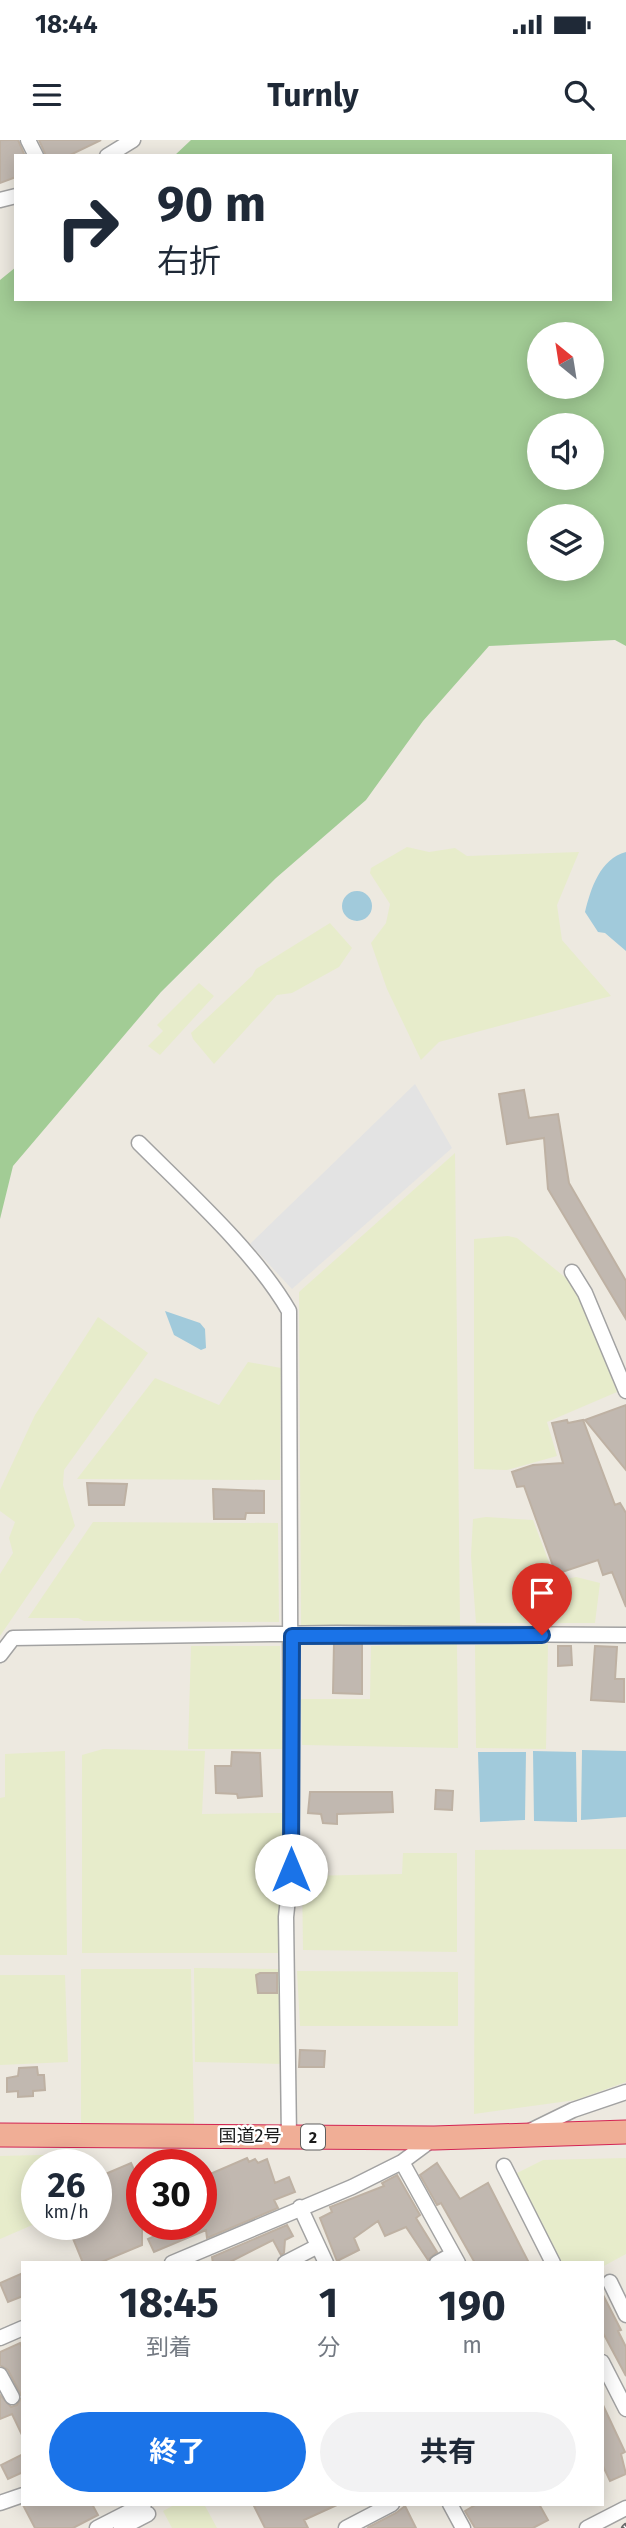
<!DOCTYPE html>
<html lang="ja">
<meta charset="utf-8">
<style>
:root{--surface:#fff;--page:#f2f2f3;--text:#1f2937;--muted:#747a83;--accent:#1a73e8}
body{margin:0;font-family:"Fira Sans","Noto Sans JP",sans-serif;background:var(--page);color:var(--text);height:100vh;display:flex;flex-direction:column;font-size:26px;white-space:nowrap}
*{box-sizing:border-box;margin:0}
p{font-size:23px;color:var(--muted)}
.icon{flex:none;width:38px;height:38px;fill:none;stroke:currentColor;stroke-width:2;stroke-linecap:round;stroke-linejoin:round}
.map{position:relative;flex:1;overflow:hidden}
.sheet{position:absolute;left:21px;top:2121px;width:583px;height:245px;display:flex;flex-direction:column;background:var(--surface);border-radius:0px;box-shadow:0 4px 18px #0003}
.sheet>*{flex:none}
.top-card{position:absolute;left:14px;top:14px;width:598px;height:147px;border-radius:0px;box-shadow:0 4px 18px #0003;background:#fff;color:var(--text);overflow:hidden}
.needle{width:46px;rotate:330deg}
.buttons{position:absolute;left:527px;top:182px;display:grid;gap:14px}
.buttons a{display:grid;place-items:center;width:77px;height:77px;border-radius:50%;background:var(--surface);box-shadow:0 4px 18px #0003;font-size:35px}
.speed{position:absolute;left:21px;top:2009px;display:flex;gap:14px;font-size:35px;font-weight:700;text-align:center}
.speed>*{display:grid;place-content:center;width:91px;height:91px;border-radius:50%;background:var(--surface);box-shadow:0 4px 18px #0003;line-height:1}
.speed small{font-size:18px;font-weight:400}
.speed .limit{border:10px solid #d22;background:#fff;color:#111}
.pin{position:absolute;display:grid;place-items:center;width:60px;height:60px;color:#fff;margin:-72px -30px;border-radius:50% 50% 50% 0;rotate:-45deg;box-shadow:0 0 7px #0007}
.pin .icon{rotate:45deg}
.me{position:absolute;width:77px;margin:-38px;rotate:0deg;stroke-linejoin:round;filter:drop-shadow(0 0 5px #0008)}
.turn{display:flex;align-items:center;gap:24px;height:147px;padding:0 28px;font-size:32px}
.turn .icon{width:91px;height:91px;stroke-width:2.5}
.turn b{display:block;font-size:49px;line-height:60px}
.eta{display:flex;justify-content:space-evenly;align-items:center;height:119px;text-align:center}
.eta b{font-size:42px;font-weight:700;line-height:49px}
.action{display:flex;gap:14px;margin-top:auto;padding:14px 28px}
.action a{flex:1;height:80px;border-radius:42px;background:var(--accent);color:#fff;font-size:28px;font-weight:700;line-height:80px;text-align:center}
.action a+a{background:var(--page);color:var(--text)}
.status{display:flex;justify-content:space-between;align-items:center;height:49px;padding:0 35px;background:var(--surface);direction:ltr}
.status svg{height:19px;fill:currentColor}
header{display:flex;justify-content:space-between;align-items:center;height:91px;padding:0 28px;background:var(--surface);font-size:32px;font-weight:700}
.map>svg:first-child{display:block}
</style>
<div class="status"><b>18:44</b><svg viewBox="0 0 49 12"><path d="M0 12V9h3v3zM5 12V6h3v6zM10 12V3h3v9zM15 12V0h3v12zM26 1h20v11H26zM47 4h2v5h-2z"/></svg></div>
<header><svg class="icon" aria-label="menu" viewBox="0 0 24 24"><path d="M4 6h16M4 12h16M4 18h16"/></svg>Turnly<svg class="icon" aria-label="search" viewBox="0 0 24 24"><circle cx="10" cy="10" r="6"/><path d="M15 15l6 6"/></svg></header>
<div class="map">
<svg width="626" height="2388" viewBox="0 0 626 2388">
<rect width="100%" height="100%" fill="#ede9e0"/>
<path fill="#e7eccb" d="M407,707L429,712L455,708L467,716L579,712L557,765L562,800L611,856L439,902L421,920L387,849L371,803L386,783L390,764L370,733L371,728Z
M330,783L352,808L339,827L292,853L277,855L214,924L193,899L191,893L252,836L256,829Z
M199,843L214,856L160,915L148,906L163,891L157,885Z
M455,1013L460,1486H301L299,1152Z
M508,1096L517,1098L572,1143L580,1155L617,1252L547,1282L557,1316L507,1330L474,1329V1099Z
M98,1177L148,1213L64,1330L63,1345L75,1386L0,1496V1434L13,1413L9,1398L15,1382L0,1371V1350L35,1275Z
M248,1222L281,1228L280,1340L77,1339L155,1238L219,1265Z
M486,1377L533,1380L556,1441L576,1437L600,1443L595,1483H476L471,1416L473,1379Z
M93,1382L278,1383L279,1482L84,1481L78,1478H28Z
M457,1503L458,1608L302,1605L301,1559H370L371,1506Z
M548,1504L546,1609L476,1608L475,1505Z
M191,1506H280L282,1609H188Z
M103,1609L205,1611L202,1674L283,1673V1813H82V1615Z
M65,1611L67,1815H0V1658L5,1657V1614Z
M626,1709V1942L576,1960L474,1974L475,1710Z
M403,1713H457V1812L303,1810L302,1736L402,1734Z
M194,1828L283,1829L284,1924L195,1922Z
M81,1829H191L194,1984L81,1983Z
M297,1831L458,1832V1886H300Z
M0,1835H65L68,1922L0,1925Z
M80,2014L79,2025H37V2083L0,2099V2016Z
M626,2018V2114L602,2127V2123H562L515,2034L543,2020Z
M176,2364H204L217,2388H172L163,2371Z"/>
<path fill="#a2cc95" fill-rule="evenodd" d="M191,0H626V506L615,500L489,506L423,581L366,660L276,738L161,852L13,1026L0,1079V140L16,127V159H611V16H174ZM539,194H592V247H539ZM539,285H592V338H539ZM539,376H592V429H539Z"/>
<path fill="#e3e3e3" d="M415,944L452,1008L292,1149L250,1104Z"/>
<path fill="#a1cadb" d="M626,712V811L605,793L598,792L585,772C591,748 600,719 626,712Z
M342 766a15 15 0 1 1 30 0a15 15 0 1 1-30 0Z
M165,1171L200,1183L205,1189L206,1208L201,1210L174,1195Z
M582,1610L626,1611V1677L581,1680Z
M533,1611L576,1612L577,1682L534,1681Z
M478,1612H526L525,1680L480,1682Z"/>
<path fill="#c1b8b0" stroke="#beb1a3" stroke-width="2" d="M0,0H18L25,16H16V37L0,43Z
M39,0H101L68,16H46Z
M524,950L529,978L558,974L569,1043L626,1141V1179L548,1049L544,998L507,1004L499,954Z
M626,1265V1330L585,1280Z
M567,1280L568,1283L583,1280L615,1365L620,1363L626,1373V1467L612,1432L603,1435L598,1420L556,1434L524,1346L517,1347L512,1332L533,1325L563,1323L552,1283Z
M87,1343L127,1344L124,1365H89Z
M213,1349L264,1351V1373H246L245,1379H214Z
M334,1503H362V1554L333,1553Z
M558,1506H571L572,1525L558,1526Z
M595,1506L617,1507L615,1539H624V1562L591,1560Z
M232,1612L260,1613L262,1656L238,1658L237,1654L216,1653L215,1626H231Z
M436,1650L453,1651L452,1670L435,1669Z
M310,1652H392L393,1672L337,1674V1684L323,1683L321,1674L308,1673Z
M260,1833H277V1853H258L256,1835Z
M300,1910L325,1911L324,1927H299Z
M37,1927L38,1935H44L45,1950L33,1951V1956L18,1957V1951L7,1952V1938L18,1936L19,1928Z
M247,2018L249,2022L255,2019L258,2023L267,2019L275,2043L289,2037L295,2052L274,2060L278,2068L207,2098L206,2090L154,2112L148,2099L181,2084H201V2075L207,2072L201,2060V2038Z
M131,2023L142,2048V2105L99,2123H83L67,2084H96V2038Z
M437,2023L460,2059L488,2043L529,2123H475L441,2063L437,2065L420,2035Z
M397,2035L420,2075L416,2078L437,2112L428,2120L406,2087L385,2096L378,2081L354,2098L359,2110L337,2121L320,2078L332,2072L330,2067L384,2046L382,2043Z
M287,2085L293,2096L285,2100L284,2113L281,2115L273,2100L228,2123H213L212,2117Z
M23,2133V2156L8,2162L0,2143Z
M602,2153L621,2190L618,2191L626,2207V2236L602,2191Z
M20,2203L23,2210V2297L12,2274L0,2279V2255L11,2267L17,2265L22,2257L8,2230L0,2225V2212Z
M602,2263L625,2312L621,2314L626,2334L610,2341L602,2324Z
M23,2314V2332L8,2339L1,2325Z
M92,2364L98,2375L73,2388H35L23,2365Z
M253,2364H339L304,2380L308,2388H265Z
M477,2364H539L548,2380L533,2388H475L465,2371Z
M405,2366L416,2388H367L396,2373Z"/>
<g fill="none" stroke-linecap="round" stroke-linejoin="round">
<g stroke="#a2a2a2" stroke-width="17">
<path id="minor" d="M28,0L36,16
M107,16L133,0
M0,60L16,56
M139,1003C188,1052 255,1112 289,1171L291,1730L286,1777L289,1997
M572,1132L585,1153L626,1251
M0,1515L13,1498L337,1493L626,1495
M530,1991L573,1970L626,1952
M402,2022L458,2123
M504,2026L553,2123
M300,2067L326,2123
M172,2123L352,2047L402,2022L433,1999
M285,2123L318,2106
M437,2123L453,2114
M610,2142L626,2175
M0,2198L23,2188
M602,2222L626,2269
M0,2235L12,2257
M0,2363L23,2355
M450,2364L463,2388
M97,2388L144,2364
M121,2388L148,2374
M346,2388L392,2364
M587,2388L626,2368"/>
</g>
<g stroke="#d32555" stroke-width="25">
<path id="trunk" d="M0,1995L434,1998L626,1992"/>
</g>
<use href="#minor" stroke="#fff" stroke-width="14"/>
<use href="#trunk" stroke="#f0ae96" stroke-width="23"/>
<g stroke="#696969" stroke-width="8">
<path id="rail" d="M625,2388L626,2387"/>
</g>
<use href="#rail" stroke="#fff" stroke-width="5" stroke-dasharray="16" stroke-linecap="butt"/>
</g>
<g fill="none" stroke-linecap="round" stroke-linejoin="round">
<g stroke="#114b97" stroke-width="18">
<path id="route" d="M291,1730L292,1496L542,1495"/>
</g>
<use href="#route" stroke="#1a73e8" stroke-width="12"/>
</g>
<g text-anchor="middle" stroke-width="5" stroke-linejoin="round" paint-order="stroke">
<rect fill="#fff" stroke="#5f5f5f" stroke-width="2" x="301" y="1984.5" width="24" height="25" rx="5"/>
<g font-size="16" font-weight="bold" fill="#1b1b1b">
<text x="313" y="2003">2</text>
</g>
<g font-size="18" fill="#1b1b1b" stroke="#fff">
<text x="250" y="2002">国道2号</text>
</g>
</g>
</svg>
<div class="buttons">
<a><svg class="needle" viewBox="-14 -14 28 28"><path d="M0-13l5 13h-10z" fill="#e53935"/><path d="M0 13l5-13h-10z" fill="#747a83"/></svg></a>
<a><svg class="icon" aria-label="sound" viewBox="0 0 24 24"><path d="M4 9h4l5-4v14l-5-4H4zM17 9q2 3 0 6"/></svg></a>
<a><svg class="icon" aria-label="layers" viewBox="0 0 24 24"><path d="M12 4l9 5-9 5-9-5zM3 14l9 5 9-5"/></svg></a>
</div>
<div class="speed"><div>26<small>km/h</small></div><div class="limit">30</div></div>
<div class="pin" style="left:542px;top:1495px;background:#d93025"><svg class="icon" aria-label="arrive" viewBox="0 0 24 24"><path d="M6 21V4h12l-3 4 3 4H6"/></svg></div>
<svg class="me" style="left:291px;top:1730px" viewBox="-20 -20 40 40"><circle r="19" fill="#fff"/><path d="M0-13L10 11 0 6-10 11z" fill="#1a73e8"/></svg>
<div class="top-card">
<div class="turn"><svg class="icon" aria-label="right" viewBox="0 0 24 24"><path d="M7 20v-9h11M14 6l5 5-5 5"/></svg><div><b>90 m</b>右折</div></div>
</div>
<section class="sheet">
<div class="eta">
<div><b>18:45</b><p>到着</p></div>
<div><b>1</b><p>分</p></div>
<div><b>190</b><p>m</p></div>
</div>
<div class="action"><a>終了</a><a>共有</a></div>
</section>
</div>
